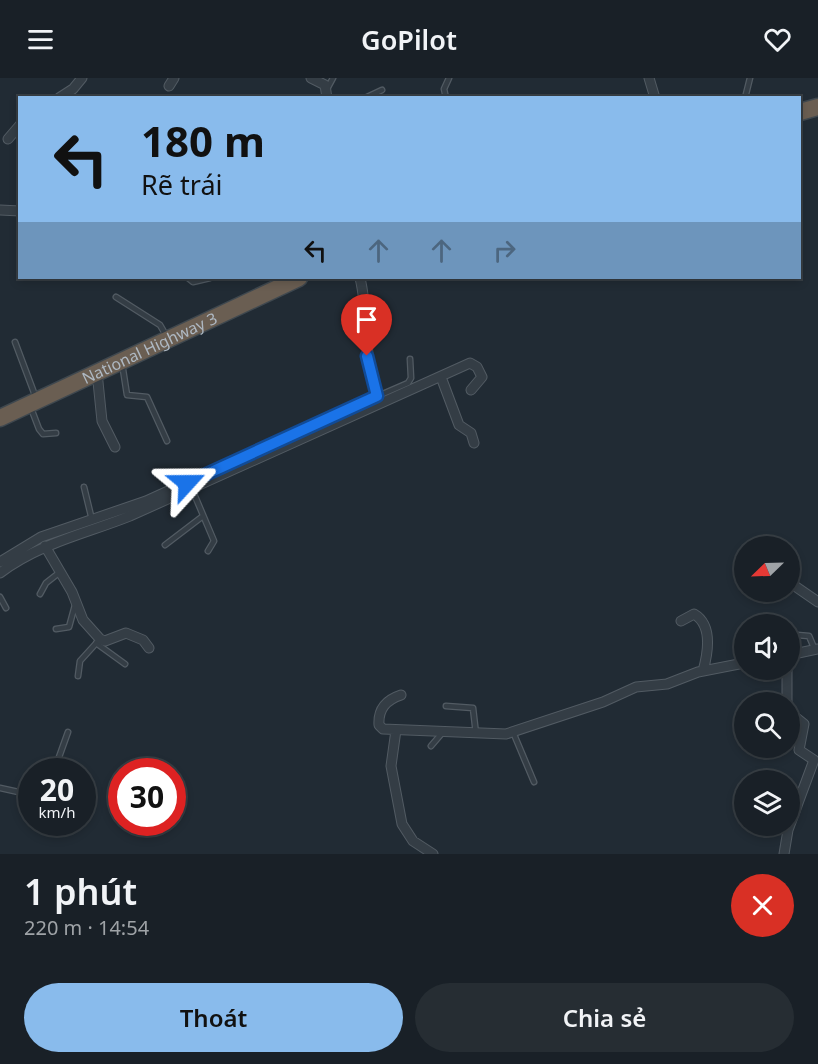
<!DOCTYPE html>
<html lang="vi">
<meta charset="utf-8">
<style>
:root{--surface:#192027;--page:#262d33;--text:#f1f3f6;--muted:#9fa3a7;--line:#373e44;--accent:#89bbec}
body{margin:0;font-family:"Noto Sans",sans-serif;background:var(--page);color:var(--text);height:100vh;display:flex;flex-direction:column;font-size:22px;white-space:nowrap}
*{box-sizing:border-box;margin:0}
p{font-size:20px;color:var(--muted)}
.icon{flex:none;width:33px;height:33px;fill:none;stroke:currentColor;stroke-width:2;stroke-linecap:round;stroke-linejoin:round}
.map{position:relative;height:776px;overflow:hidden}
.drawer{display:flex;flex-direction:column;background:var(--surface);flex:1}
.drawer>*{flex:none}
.top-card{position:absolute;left:18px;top:18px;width:783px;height:183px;border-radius:0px;box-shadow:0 3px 9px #0003,0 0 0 2px var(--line);background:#89bbec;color:#111;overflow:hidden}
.needle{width:39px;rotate:247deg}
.controls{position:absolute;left:734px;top:458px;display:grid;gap:12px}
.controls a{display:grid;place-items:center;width:66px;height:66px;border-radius:50%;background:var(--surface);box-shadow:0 3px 9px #0003,0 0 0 2px var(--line);font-size:30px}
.speed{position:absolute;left:18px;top:680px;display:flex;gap:12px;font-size:30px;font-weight:700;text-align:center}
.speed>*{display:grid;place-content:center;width:78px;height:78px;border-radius:50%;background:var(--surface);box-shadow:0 3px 9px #0003,0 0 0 2px var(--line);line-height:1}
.speed small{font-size:15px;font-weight:400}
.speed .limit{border:9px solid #d22;background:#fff;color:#111}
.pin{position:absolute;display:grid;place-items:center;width:51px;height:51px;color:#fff;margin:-62px -26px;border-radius:50% 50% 50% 0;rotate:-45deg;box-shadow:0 0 6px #0007}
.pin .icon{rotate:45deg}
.me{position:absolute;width:66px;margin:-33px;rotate:66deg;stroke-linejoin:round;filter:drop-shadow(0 0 4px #0008)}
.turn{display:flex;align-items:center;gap:21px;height:126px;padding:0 24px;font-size:27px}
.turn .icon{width:78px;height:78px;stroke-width:2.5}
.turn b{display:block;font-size:42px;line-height:51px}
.lanes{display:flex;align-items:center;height:57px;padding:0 24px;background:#0003;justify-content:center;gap:30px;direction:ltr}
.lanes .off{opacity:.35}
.round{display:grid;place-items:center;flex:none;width:63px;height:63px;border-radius:32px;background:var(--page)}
.head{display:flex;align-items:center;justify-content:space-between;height:102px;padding:0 24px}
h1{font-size:36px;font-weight:600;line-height:45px}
.primary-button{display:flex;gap:12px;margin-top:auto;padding:12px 24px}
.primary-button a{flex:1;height:69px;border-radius:36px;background:var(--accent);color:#111;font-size:24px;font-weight:600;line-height:69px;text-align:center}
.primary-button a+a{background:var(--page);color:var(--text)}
header{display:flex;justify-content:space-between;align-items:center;height:78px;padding:0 24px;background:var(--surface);font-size:27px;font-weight:600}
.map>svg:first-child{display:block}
</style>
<header><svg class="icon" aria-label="menu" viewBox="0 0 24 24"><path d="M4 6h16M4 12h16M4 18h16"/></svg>GoPilot<svg class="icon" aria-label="heart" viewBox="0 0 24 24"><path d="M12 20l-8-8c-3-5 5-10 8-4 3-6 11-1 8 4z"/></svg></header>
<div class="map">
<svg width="818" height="776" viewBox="0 0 818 776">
<rect width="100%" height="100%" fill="#212b34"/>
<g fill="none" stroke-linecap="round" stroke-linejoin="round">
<g stroke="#525b63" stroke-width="7">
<path id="lane" d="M327,11L333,0
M365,20L382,12
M446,20L444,11L449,0
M745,20L750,0
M188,200L193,204L210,200
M116,219L160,247L167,259
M15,264L36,320
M122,285L127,317L147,319L167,363
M378,318L408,305L411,300L410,281
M31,330L39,351L43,356L56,355
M84,409L92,442
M192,411L214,463L208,473
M165,467L203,438
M40,516L46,505L60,494
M0,519L6,530
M769,519L788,513
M56,551L69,549L75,527
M797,557L809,558L815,572
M96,565L125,586
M78,598L80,583L100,561
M446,628L473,630L476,656
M513,654L534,704
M431,668L443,654
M54,693L68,654
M0,710L32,717"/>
</g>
<g stroke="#525b63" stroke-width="11">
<path id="street" d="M311,0L325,7L327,20
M649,0L655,20
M169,8L174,0
M59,20L73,11L82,0
M8,61L20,47
M0,132L20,133
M360,200C370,241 362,284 379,324
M97,294L102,343L115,369
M441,299L459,347L471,355L474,365
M45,468L72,514L83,542L100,561L105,563L126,555L143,562L149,570
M0,484L41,459L146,423L377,318
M0,495C40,465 85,456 130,438L470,285L477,289L482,299L471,312
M789,504L818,524
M681,543L694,536C713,547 708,575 703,593
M789,577L818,571
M401,617C386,622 378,631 379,647L383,651L506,656L603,624L636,609L667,606L698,594L744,585
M787,624V591
M396,652L391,688L402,746L413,763L433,776
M784,776L788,752L814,682L799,672L804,646L789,634"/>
</g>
<g stroke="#3f484f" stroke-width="19">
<g id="highway">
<path d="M800,34L818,29"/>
<path id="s1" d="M0,340L299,200"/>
</g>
</g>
<use href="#lane" stroke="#343d45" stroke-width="4.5"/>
<use href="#street" stroke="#343d45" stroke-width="9"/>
<use href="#highway" stroke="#6a5e52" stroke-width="16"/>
</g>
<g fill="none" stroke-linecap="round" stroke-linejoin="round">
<g stroke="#114b97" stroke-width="15">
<path id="route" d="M187,405L377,318L367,278"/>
</g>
<use href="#route" stroke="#1a73e8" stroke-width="10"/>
</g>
<g text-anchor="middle" stroke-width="6" stroke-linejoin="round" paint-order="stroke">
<g font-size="16" fill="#aeb8c2" stroke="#1a2229">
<text dy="6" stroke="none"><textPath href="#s1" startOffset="165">National Highway 3</textPath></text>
</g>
</g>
</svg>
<div class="controls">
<a><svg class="needle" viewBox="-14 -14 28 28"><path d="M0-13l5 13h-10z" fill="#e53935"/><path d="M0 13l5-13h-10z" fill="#9fa3a7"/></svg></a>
<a><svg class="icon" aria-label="sound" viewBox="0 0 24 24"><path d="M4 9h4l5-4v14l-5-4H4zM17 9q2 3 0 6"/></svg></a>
<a><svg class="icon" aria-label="search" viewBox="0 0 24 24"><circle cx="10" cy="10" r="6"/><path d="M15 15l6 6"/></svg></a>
<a><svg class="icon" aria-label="layers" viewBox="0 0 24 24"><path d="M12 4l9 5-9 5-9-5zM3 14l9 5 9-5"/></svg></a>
</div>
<div class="speed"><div>20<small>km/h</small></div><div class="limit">30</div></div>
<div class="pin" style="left:367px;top:278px;background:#d93025"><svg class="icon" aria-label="arrive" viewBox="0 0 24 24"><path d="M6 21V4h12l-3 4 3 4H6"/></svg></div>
<svg class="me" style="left:187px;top:405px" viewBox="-20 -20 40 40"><path d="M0-17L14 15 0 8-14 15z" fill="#1a73e8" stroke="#fff" stroke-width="4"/></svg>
<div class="top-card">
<div class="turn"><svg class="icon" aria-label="left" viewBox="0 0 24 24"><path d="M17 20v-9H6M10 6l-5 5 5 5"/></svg><div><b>180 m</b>Rẽ trái</div></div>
<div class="lanes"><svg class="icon" aria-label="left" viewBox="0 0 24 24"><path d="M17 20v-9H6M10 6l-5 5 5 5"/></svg><svg class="icon off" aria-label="ahead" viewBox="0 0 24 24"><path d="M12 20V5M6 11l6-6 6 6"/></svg><svg class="icon off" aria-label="ahead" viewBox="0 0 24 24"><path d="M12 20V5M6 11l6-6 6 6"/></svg><svg class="icon off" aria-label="right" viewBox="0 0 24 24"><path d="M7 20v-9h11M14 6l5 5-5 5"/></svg></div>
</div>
</div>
<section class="drawer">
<div class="head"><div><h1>1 phút</h1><p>220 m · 14:54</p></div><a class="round" style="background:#d93025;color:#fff"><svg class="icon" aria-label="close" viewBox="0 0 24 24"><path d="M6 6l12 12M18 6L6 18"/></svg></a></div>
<div class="primary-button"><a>Thoát</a><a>Chia sẻ</a></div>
</section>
